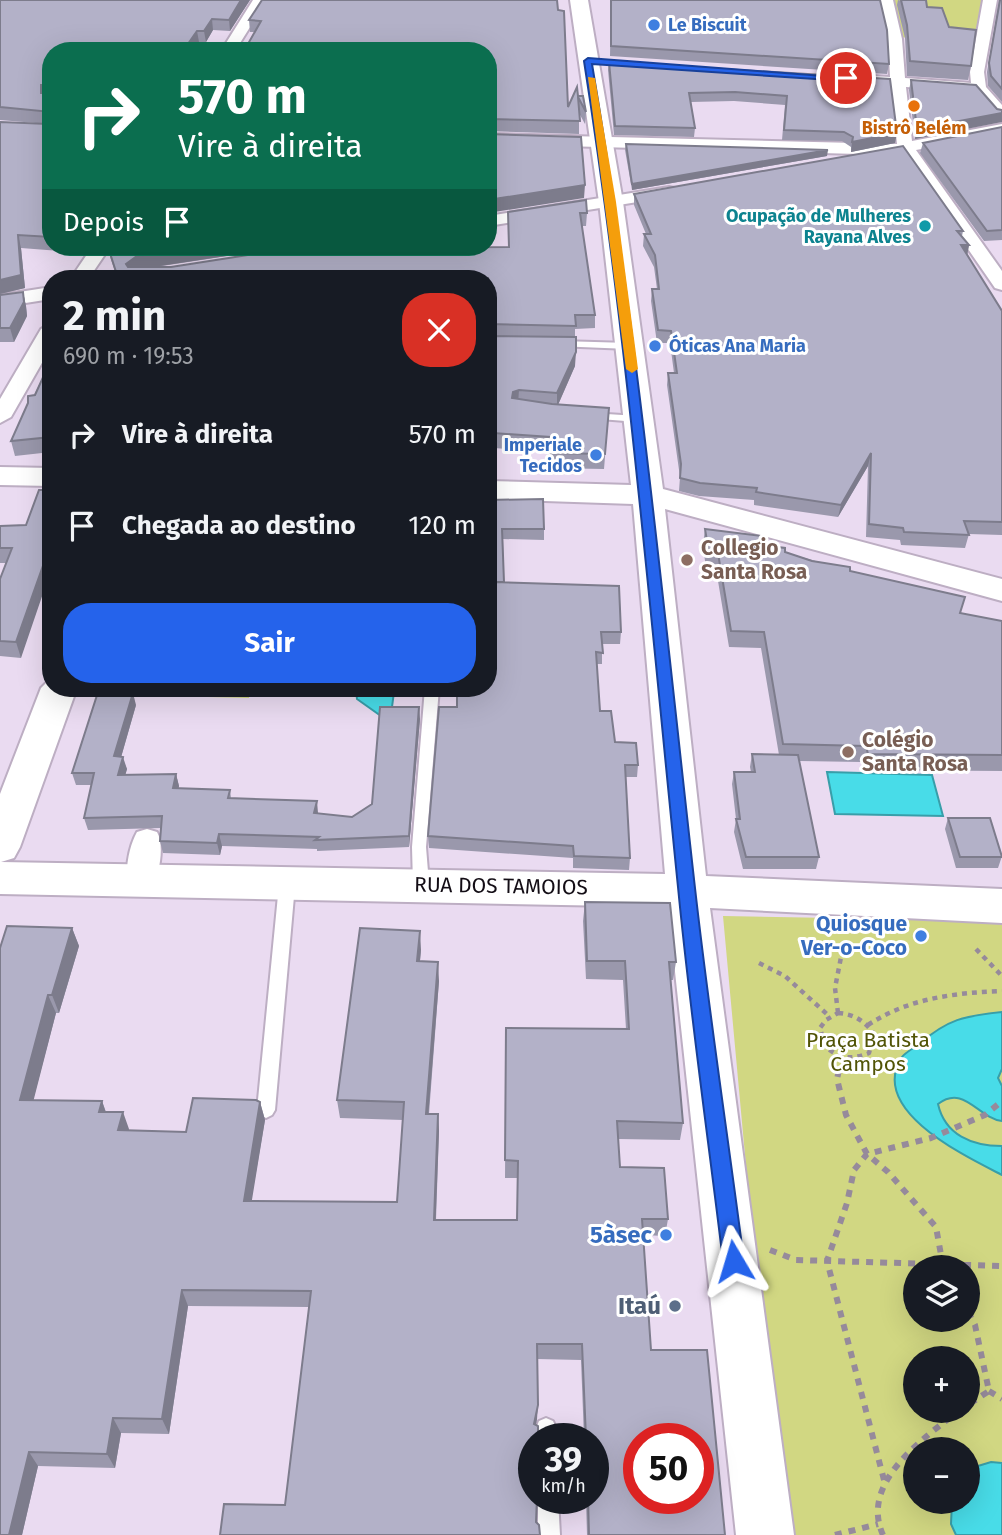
<!DOCTYPE html>
<html lang="pt">
<meta charset="utf-8">
<style>
:root{--surface:#171b24;--page:#20242c;--text:#f1f3f6;--muted:#9ea1a6;--accent:#2563eb}
body{margin:0;font-family:"Fira Sans",sans-serif;background:var(--page);color:var(--text);height:100vh;display:flex;flex-direction:column;font-size:26px;white-space:nowrap}
*{box-sizing:border-box;margin:0}
p{font-size:23px;color:var(--muted)}
.icon{flex:none;width:38px;height:38px;fill:none;stroke:currentColor;stroke-width:2;stroke-linecap:round;stroke-linejoin:round}
.map{position:relative;flex:1;overflow:hidden}
.drawer{position:absolute;left:42px;top:270px;width:455px;height:427px;display:flex;flex-direction:column;background:var(--surface);border-radius:28px;box-shadow:0 7px 28px #0002}
.drawer>*{flex:none}
.guide{position:absolute;left:42px;top:42px;width:455px;height:214px;border-radius:28px;box-shadow:0 7px 28px #0002;background:#0b6e4f;color:#fff;overflow:hidden}
.tools{position:absolute;left:903px;top:1255px;display:grid;gap:14px}
.tools a{display:grid;place-items:center;width:77px;height:77px;border-radius:50%;background:var(--surface);box-shadow:0 7px 28px #0002;font-size:35px}
.speed{position:absolute;left:518px;top:1423px;display:flex;gap:14px;font-size:35px;font-weight:700;text-align:center}
.speed>*{display:grid;place-content:center;width:91px;height:91px;border-radius:50%;background:var(--surface);box-shadow:0 7px 28px #0002;line-height:1}
.speed small{font-size:18px;font-weight:400}
.speed .limit{border:10px solid #d22;background:#fff;color:#111}
.pin{position:absolute;display:grid;place-items:center;width:60px;height:60px;color:#fff;margin:-30px;border:4px solid #fff;border-radius:50%;box-shadow:0 2px 7px #0007}
.me{position:absolute;width:77px;margin:-38px;rotate:353deg;stroke-linejoin:round;filter:drop-shadow(0 0 5px #0008)}
.turn{display:flex;align-items:center;gap:24px;height:147px;padding:0 21px;font-size:32px}
.turn .icon{width:91px;height:91px;stroke-width:2.5}
.turn b{display:block;font-size:49px;line-height:60px}
.then{display:flex;align-items:center;height:66px;padding:0 21px;background:#0003;gap:14px;font-size:26px}
.round{display:grid;place-items:center;flex:none;width:74px;height:74px;border-radius:28px;background:var(--page)}
.overview{display:flex;align-items:center;justify-content:space-between;height:119px;padding:0 21px}
h1{font-size:42px;font-weight:700;line-height:52px}
.primary-button{display:flex;gap:14px;margin-top:auto;padding:14px 21px}
.primary-button a{flex:1;height:80px;border-radius:28px;background:var(--accent);color:#fff;font-size:28px;font-weight:700;line-height:80px;text-align:center}
ul{padding:0;list-style:none}
li{display:flex;align-items:center;gap:21px;height:91px;padding:0 21px}
li div{flex:1}
li b{display:block;font-size:26px}
li em{font-style:normal}
.map>svg:first-child{display:block}
</style>
<div class="map">
<svg width="1002" height="1535" viewBox="0 0 1002 1535">
<rect width="100%" height="100%" fill="#eadbf1"/>
<path fill="#d1d782" fill-rule="evenodd" d="M893,0H982L978,44L899,37Z
M86,688H250L249,698L84,694Z
M723,916L1002,921V1535H780ZM915,1267H968V1320H915ZM915,1358H968V1410H915ZM915,1449H968V1502H915Z"/>
<path fill="#48dce8" stroke="#389ea9" stroke-width="2" d="M356,690L394,692L392,707L381,716L357,699Z
M827,772L932,775L943,816L835,814Z
M1002,1012V1069L998,1078L1002,1086V1121C978,1118 964,1084 938,1104C945,1135 972,1146 1002,1146V1175C967,1157 867,1110 902,1057C906,1052 914,1048 919,1044C948,1019 964,1016 1002,1012Z
M991,1462L1002,1463V1535H956L951,1524L952,1502H968V1469Z"/>
<g fill="none" stroke-linecap="round" stroke-linejoin="round">
<g stroke="#bdaec3" stroke-width="4">
<path id="lane" d="M560,341L629,343L634,346L629,349L556,346L555,344Z
M591,413L638,416L643,419L638,422L587,418L586,416Z
M425,688H439L426,847L429,884L426,888H416L413,884L412,847Z
M287,879L292,881L295,885L275,1110L272,1115L266,1118L260,1115L257,1110L279,885L282,881Z
M546,1418L553,1421L556,1428V1438H536V1428L539,1421Z
M538,1498H558L560,1535H538Z"/>
</g>
<g stroke="#bdaec3" stroke-width="4">
<path id="street" d="M253,0H267L235,51H221Z
M879,0H893L902,39L905,78L971,83L970,72L983,0H997L984,72L986,87L1002,105V119L997,117L975,92L906,87L912,141L1002,124V134L916,150L1002,271V290L995,288L901,152L867,159L859,154L488,144V134L897,144L891,86L852,83L845,79L852,75L890,77L888,39Z
M669,187L675,188L677,192L675,196L488,226V216Z
M92,247H110L89,278H71Z
M51,287V299L0,307V295Z
M51,323V347L11,417L0,423V399L41,329Z
M147,829L157,832C165,846 159,875 152,889L141,893L130,889C123,875 129,846 137,832Z"/>
</g>
<g stroke="#bdaec3" stroke-width="4">
<path id="secondary" d="M570,0H588L623,202L663,489L1002,579V601L665,509L706,876L1002,889V923L710,908L794,1535H736L668,907L0,894V794L41,688L51,678V688H77L20,847L14,858L1,862L665,874L633,504L488,499V481L631,485L599,202Z
M0,467L51,468V486L0,485Z"/>
</g>
<path stroke="#968a9b" stroke-width="4.5" stroke-dasharray="5 5" stroke-linecap="butt" d="M976,949L1002,976
M759,963L785,976L829,1016
M838,1013C854,1014 865,1021 874,1034L869,1053C851,1060 839,1059 825,1046L820,1028L826,1020Z
M838,1013L835,988L843,947
M868,1025C909,998 954,993 1002,991
M839,1072L842,1058"/>
<path stroke="#968a9b" stroke-width="6" stroke-dasharray="7 7" stroke-linecap="butt" d="M839,1070L837,1079L846,1115L867,1154L888,1172L936,1227L943,1266
M770,1250L796,1260L1002,1266
M968,1312L975,1325L989,1391L968,1405
M989,1391L1002,1399
M884,1480L827,1261L847,1203L854,1170L867,1154L931,1138L985,1115L1002,1101
M835,1535L878,1524
M883,1535C859,1482 924,1438 960,1410"/>
<use href="#lane" fill="#fff" fill-rule="evenodd"/>
<use href="#street" fill="#fff" fill-rule="evenodd"/>
<use href="#secondary" fill="#fff" fill-rule="evenodd"/>
</g>
<path fill="#9a98ac" d="M0,0H250L230,31L213,30L206,42H199L193,51H51V247H63L60,251L21,248L25,288L0,294L48,124L0,120Z
M262,0H557L558,10L564,11L568,107L577,87L578,96H583L586,112L585,124L579,113V134L488,131V51H244L255,32H250L249,20Z
M611,0L889,64L887,74L610,56Z
M898,0L927,7L949,27L971,66L968,80L907,76L905,38L897,5Z
M999,0H1002V102L988,86L987,72Z
M609,62L890,79L895,143L851,152V147L842,141L782,140L785,105L734,101L691,102L695,128L694,137L614,135L608,70Z
M911,80L997,109L915,139L909,90Z
M1002,127V240L984,241L920,153L923,143Z
M626,144L827,156L632,190L625,150Z
M634,194L963,231L962,236L969,245L967,255L1002,311V535L969,534L965,548L901,545L900,540L866,537L868,466L838,517L754,505V500L699,496L679,491L680,477L667,385L668,373H674L670,343H657L651,301L652,289H657L654,267L643,246L644,234H646L634,205Z
M508,212L587,213L586,226H582L595,315V328L575,329V366L558,405L609,408L604,469L547,468L548,452L494,448L493,467L488,466V278H117L107,247H286L155,267H171L333,248L509,247Z
M23,292L26,306L27,316L14,342H0V295Z
M51,353V452L15,456L11,441L45,373Z
M488,500L544,529V540L503,539L504,583L621,632L620,644H602V664H597L600,711L615,742L638,765L637,777H626L630,858L629,870L573,868V858L429,848L428,836L457,707L492,634L493,592L488,593Z
M26,525L21,658L0,656V579L6,563H0V526Z
M705,529L850,571L960,613L1002,621V771L864,770L862,762L799,761L819,857L816,869H743L734,832L736,819L732,784L734,772H751L750,767L752,754L779,755L761,648L729,647L716,569H706L703,545Z
M136,705L121,757L127,769L125,775L176,774L179,786L178,789L230,790L231,798L318,814L352,817L372,804L420,719L409,847L317,851V849L222,846L220,855L163,853L160,841L161,828L88,830L84,818L91,785H76L72,773Z
M948,818L1002,856L998,868H956L945,829Z
M585,902L676,962L673,980H670L683,1123L680,1140L618,1139L620,1167L668,1219L665,1236L643,1235L651,1350L725,1535H587L586,1498H593V1438H584L581,1360L537,1359V1419L536,1425L285,1505L309,1307L188,1306L169,1434L121,1433L115,1468L38,1466L22,1535H0V948L72,928L79,946L59,1013H56L33,1100L102,1101L106,1112L129,1130L186,1132L260,1102L265,1120L251,1201L397,1202L403,1120L340,1118L337,1100L421,950L420,961L439,981L429,1114H438L439,1131L436,1220H517V1178H505L506,1028L626,1029L623,980L586,979L583,921Z"/>
<path fill="#7d7c8c" d="M241,0H250L230,31L229,20Z
M212,19L213,30L206,42L204,31Z
M197,31L199,42L193,51H183Z
M1002,113V122L915,139L917,129Z
M897,133L895,143L851,152L852,142Z
M828,150L827,156L632,190V184Z
M585,185L584,198L488,213V200Z
M18,235L21,248L25,288L0,294V280Z
M961,245H969L967,256Z
M197,247H286L140,269L128,278L126,264L137,256Z
M23,292L26,306L27,316L14,342L10,328Z
M576,352L575,366L557,407V393Z
M519,390L518,404L512,412L513,392Z
M871,453L868,466L838,517L841,505Z
M51,543V570L21,658L16,642Z
M133,693L136,705L118,768L114,756Z
M419,707L420,719L409,847V836Z
M123,757L127,769L122,787L118,775Z
M176,774L179,786L176,800L173,788Z
M317,801L318,813L316,825L314,813Z
M219,834L222,846L220,855L217,843Z
M72,928L79,946L59,1013L52,995Z
M420,931L421,950L418,980L417,961Z
M438,962L439,981L427,1131L426,1114Z
M48,995L56,1013L29,1118L20,1100Z
M102,1101L108,1119L99,1112Z
M260,1102L265,1120L249,1218L244,1201Z
M123,1112L129,1129L125,1147L118,1130Z
M438,1114L439,1131L435,1236L434,1220Z
M182,1290L188,1306L169,1434L162,1419Z
M538,1405L537,1419L533,1438L534,1424Z
M113,1418L121,1433L115,1468L107,1454Z
M29,1452L38,1466L22,1535H9Z"/>
<path fill="#b3b1c8" stroke="#7d7c8c" stroke-width="2" fill-rule="evenodd" d="M0,0H241L229,20L212,19L204,31H197L183,51H51V112L0,107ZM41,85H50V93H41Z
M262,0H557L558,10L564,11L568,107L577,87L578,96H583L586,112L578,97L580,121L488,119V51H244L261,21L249,20Z
M611,0H880L887,30L889,64L611,46Z
M901,0H926L927,7L942,8L949,27L976,30L971,66L910,61L907,25Z
M1000,0H1002V89L991,76L989,63Z
M609,62L890,79L897,133L852,142L853,137L844,132L784,130L787,96L735,92L689,93L695,128L615,126Z
M911,80L976,85L997,109L1002,110V113L917,129Z
M51,112V237L18,235L21,275L0,280V122L48,124Z
M1002,127V230L987,231L923,143Z
M488,134L581,137L585,185L488,200Z
M626,144L828,150L632,184Z
M903,146L963,231H957L969,245H961L1002,311V522L964,521L969,535L904,532L903,528L869,524L871,453L841,505L756,492L757,488L700,483L680,478L681,464L668,373H677L671,331L658,330L652,289H659L655,255L644,234H651L634,194Z
M586,200L587,213H580L595,315H575L576,326L488,324V278H118L108,247H197L137,256L126,264L128,267H171L299,247H333V248L509,247L508,212Z
M23,292L24,302L10,328H0V295Z
M488,336L576,337V352L557,393L519,390L513,392L512,398L552,404L609,408L605,454L548,453L550,437L494,433L493,452H488Z
M51,353V437L11,441L28,403V396L35,395L45,373Z
M39,490H51V543L16,642L0,641V579L12,548H0V526L26,525Z
M543,499L544,529H502L504,582H488V500Z
M705,529L762,536L761,545L785,548V552L812,561L850,567V571L965,597L960,613L1002,621V755L868,754L866,746L783,744L764,632L731,631L718,553H709Z
M494,582L619,586L621,632H601L603,653L596,652L600,711H611L615,742L636,743L638,765H625L630,858L574,856L573,846L428,836L439,707H457V688H488V634H492Z
M98,692L133,693L114,756L123,757L118,775L176,774L173,788L230,790L228,798L317,801L314,813L352,817L372,804L380,707H419L409,836L315,840L319,837L219,834L217,843L160,841L162,816L84,818L94,773H72Z
M752,754L798,755L819,857H746L736,819H740L734,772H755Z
M948,818H990L1002,857H960Z
M585,902L670,903L676,962H669L683,1123L617,1121L620,1167L664,1168L668,1219H642L651,1350H707L725,1535H589L588,1498H593V1438H586L582,1344H537L538,1405L534,1424L538,1426V1438H534V1498H537L536,1522L539,1525L540,1535H220L224,1504L285,1505L311,1291L182,1290L162,1419L113,1418L107,1454L29,1452L9,1535H0V948L7,926L72,928L52,995H48L20,1100L102,1101L99,1112H123L118,1130L186,1132L193,1098L256,1100L260,1102L244,1201L397,1202L404,1102L337,1100L360,928L420,931L417,961L438,962L426,1114H438L434,1220H517L518,1161L505,1160L506,1028L629,1029L625,961H587ZM639,1438H698V1498H639Z"/>
<path fill="#2563eb" stroke="#184099" stroke-width="2" d="M588,58L850,78L846,81L592,64C638,337 664,613 695,888C709,1013 728,1137 744,1261L741,1269L734,1272L726,1269L723,1261C708,1137 690,1012 678,887C650,611 627,335 584,61Z"/>
<path fill="#f59e0b" d="M588,77L595,78L616,202L638,369L632,373L626,369Z"/>
<g fill="#3f7fe0" stroke="#fff" stroke-width="2.5">
<circle cx="654" cy="25" r="7"/>
<circle cx="655" cy="346" r="7"/>
<circle cx="596" cy="455" r="7"/>
<circle cx="921" cy="936" r="7"/>
<circle cx="666" cy="1235" r="7"/>
</g>
<circle fill="#e8710a" stroke="#fff" stroke-width="2.5" cx="914" cy="106" r="7"/>
<circle fill="#0f9aa8" stroke="#fff" stroke-width="2.5" cx="925" cy="226" r="7"/>
<g fill="#8d6e63" stroke="#fff" stroke-width="2.5">
<circle cx="687" cy="560" r="7"/>
<circle cx="848" cy="752" r="7"/>
</g>
<circle fill="#5c6f8a" stroke="#fff" stroke-width="2.5" cx="675" cy="1306" r="7"/>
<g text-anchor="middle" stroke-width="6" stroke-linejoin="round" paint-order="stroke">
<g font-size="18" font-weight="bold" fill="#366cbe" stroke="#fff" text-anchor="start">
<text x="668" y="31">Le Biscuit</text>
<text x="669" y="352">Óticas Ana Maria</text>
<text x="582" y="451" text-anchor="end">Imperiale<tspan x="582" dy="21">Tecidos</tspan></text>
</g>
<g font-size="18" font-weight="bold" fill="#c56008" stroke="#fff">
<text x="914" y="134">Bistrô Belém</text>
</g>
<g font-size="18" font-weight="bold" fill="#0d838f" stroke="#fff" text-anchor="end">
<text x="911" y="222">Ocupação de Mulheres<tspan x="911" dy="21">Rayana Alves</tspan></text>
</g>
<g font-size="21" font-weight="bold" fill="#785e54" stroke="#fff" text-anchor="start">
<text x="701" y="555">Collegio<tspan x="701" dy="24">Santa Rosa</tspan></text>
<text x="862" y="747">Colégio<tspan x="862" dy="24">Santa Rosa</tspan></text>
</g>
<g font-size="21" fill="#130d15" stroke="#fff">
<text transform="translate(501 886) rotate(1)" y="7">RUA DOS TAMOIOS</text>
</g>
<g font-size="21" font-weight="bold" fill="#366cbe" stroke="#fff" text-anchor="end">
<text x="907" y="931">Quiosque<tspan x="907" dy="24">Ver-o-Coco</tspan></text>
</g>
<g font-size="21" fill="#515406" stroke="#fff">
<text x="868" y="1047">Praça Batista<tspan x="868" dy="24">Campos</tspan></text>
</g>
<g font-size="24" font-weight="bold" fill="#366cbe" stroke="#fff" text-anchor="end">
<text x="652" y="1243">5àsec</text>
</g>
<g font-size="24" font-weight="bold" fill="#4e5e75" stroke="#fff" text-anchor="end">
<text x="661" y="1314">Itaú</text>
</g>
</g>
</svg>
<div class="tools">
<a><svg class="icon" aria-label="layers" viewBox="0 0 24 24"><path d="M12 4l9 5-9 5-9-5zM3 14l9 5 9-5"/></svg></a>
<a>+</a>
<a>−</a>
</div>
<div class="speed"><div>39<small>km/h</small></div><div class="limit">50</div></div>
<div class="pin" style="left:846px;top:78px;background:#d93025"><svg class="icon" aria-label="arrive" viewBox="0 0 24 24"><path d="M6 21V4h12l-3 4 3 4H6"/></svg></div>
<svg class="me" style="left:734px;top:1261px" viewBox="-20 -20 40 40"><path d="M0-17L14 15 0 8-14 15z" fill="#2563eb" stroke="#fff" stroke-width="4"/></svg>
<div class="guide">
<div class="turn"><svg class="icon" aria-label="right" viewBox="0 0 24 24"><path d="M7 20v-9h11M14 6l5 5-5 5"/></svg><div><b>570 m</b>Vire à direita</div></div>
<div class="then">Depois<svg class="icon" aria-label="arrive" viewBox="0 0 24 24"><path d="M6 21V4h12l-3 4 3 4H6"/></svg></div>
</div>
<section class="drawer">
<div class="overview"><div><h1>2 min</h1><p>690 m · 19:53</p></div><a class="round" style="background:#d93025;color:#fff"><svg class="icon" aria-label="close" viewBox="0 0 24 24"><path d="M6 6l12 12M18 6L6 18"/></svg></a></div>
<ul>
<li><svg class="icon" aria-label="right" viewBox="0 0 24 24"><path d="M7 20v-9h11M14 6l5 5-5 5"/></svg><div><b>Vire à direita</b></div><em>570 m</em></li>
<li><svg class="icon" aria-label="arrive" viewBox="0 0 24 24"><path d="M6 21V4h12l-3 4 3 4H6"/></svg><div><b>Chegada ao destino</b></div><em>120 m</em></li>
</ul>
<div class="primary-button"><a>Sair</a></div>
</section>
</div>
